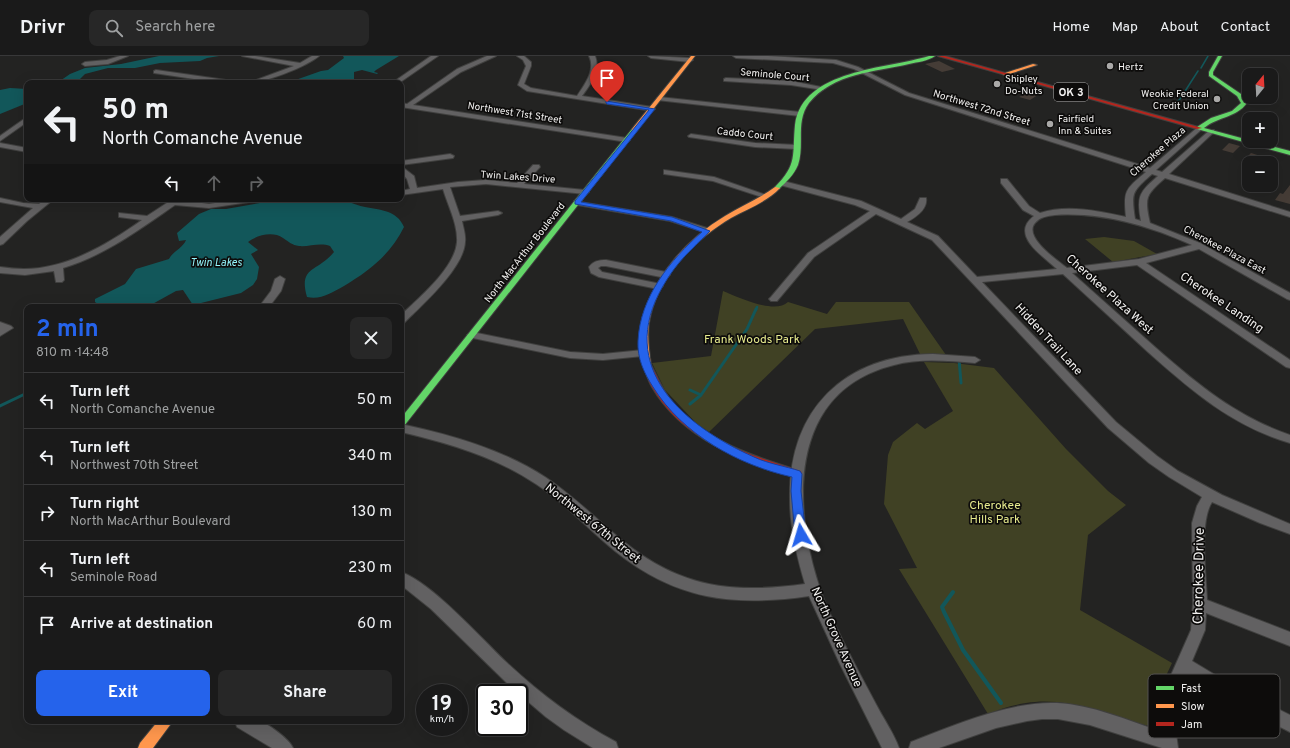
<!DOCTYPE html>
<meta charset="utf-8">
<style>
:root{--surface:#1a1a1a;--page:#272727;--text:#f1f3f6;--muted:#9fa1a2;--line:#383839;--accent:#2563eb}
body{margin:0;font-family:Overpass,sans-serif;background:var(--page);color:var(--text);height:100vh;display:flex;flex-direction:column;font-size:15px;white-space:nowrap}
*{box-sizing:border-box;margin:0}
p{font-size:13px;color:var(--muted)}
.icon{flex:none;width:22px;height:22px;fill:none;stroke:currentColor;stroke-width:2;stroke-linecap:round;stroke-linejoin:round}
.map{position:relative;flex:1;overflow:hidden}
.sheet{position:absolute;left:24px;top:248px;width:380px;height:420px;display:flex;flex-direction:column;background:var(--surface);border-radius:8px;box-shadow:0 4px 16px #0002,0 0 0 1px var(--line)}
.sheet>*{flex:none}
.guide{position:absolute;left:24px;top:24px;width:380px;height:122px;border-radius:8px;box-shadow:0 4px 16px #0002,0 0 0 1px var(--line);background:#1a1a1a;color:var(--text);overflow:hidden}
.needle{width:26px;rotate:18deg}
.tools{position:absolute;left:1242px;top:12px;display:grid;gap:8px}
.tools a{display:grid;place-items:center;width:36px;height:36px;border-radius:8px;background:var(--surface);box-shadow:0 4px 16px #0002,0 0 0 1px var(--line);font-size:20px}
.speed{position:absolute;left:416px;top:628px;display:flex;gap:8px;font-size:20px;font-weight:700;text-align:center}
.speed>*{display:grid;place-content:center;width:52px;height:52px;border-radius:50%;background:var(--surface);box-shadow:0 4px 16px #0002,0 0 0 1px var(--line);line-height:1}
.speed small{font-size:10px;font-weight:400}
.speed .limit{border:2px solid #111;border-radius:6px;background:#fff;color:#111}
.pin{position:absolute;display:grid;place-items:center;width:34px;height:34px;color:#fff;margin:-41px -17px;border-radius:50% 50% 50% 0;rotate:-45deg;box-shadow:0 0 4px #0007}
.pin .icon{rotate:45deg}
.me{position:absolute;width:44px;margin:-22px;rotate:353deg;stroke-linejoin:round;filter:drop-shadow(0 0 3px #0008)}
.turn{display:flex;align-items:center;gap:14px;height:84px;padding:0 12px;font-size:18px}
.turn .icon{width:52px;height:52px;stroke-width:2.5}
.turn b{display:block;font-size:28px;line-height:34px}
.lanes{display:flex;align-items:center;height:38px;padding:0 12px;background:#0003;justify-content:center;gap:20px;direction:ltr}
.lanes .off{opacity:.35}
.round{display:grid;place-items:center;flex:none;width:42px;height:42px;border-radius:8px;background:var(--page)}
.headline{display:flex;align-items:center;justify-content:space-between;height:68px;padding:0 12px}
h1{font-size:24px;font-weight:700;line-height:30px;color:var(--accent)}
.cta{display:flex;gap:8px;margin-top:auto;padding:8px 12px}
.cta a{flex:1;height:46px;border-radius:8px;background:var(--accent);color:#fff;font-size:16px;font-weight:700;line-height:46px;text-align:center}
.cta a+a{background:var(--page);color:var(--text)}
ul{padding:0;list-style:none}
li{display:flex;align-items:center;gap:12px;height:56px;padding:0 12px;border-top:1px solid var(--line)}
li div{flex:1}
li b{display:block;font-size:15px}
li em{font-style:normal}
header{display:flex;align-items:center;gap:24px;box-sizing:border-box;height:56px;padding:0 20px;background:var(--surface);border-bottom:1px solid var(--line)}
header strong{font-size:19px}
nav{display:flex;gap:22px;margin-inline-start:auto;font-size:14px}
.search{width:280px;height:36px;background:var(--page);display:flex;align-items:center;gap:10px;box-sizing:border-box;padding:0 14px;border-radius:8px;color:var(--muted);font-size:15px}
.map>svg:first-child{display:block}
</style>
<header>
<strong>Drivr</strong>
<div class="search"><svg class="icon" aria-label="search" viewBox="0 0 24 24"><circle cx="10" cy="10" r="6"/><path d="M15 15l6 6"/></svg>Search here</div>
<nav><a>Home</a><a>Map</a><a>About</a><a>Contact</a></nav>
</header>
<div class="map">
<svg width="1290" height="692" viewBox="0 0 1290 692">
<rect width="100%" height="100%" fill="#232322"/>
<path fill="#404124" d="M1104,181L1134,185L1157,198L1113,206L1085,183Z
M723,235C738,241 775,259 788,246L827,258L836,246H909L946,299L920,298L903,263L815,273L709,376L697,368L665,334L652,307L711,300Z
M924,306L954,307L994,312L1066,393L1108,435L1126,449L1088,479L1080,554L1172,607C1166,620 1160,632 1157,646C1156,652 1158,664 1153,668C1149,670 1144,669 1140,668C1104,658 1065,640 1026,647C1013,649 1000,653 988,658L899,513L917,512L884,448L888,399L893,386L917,367L925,373L953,355Z"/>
<path fill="#12575a" d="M159,0H219L207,2L200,5L160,7L135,12H108L85,18L77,26L57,27L70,18L85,12L121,8Z
M343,0H399L376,14L374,16L378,17L377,18L362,14L354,16V24L361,25V27H287L321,15L328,14L344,2Z
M10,32L27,33V47L0,58V34Z
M283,143C304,143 326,143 347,146C353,147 359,150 365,151C380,154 397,154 404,171C391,198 369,215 344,230C331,237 321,244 307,241C298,210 318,216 334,196L330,190C320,186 309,191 299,190C292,189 289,186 283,182C273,175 257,179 248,186L258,194L251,198L259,211L257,223L253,229L241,237L193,249L183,234L176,235L147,251H102L95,246V243L125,228L136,213L169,203C173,195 183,192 186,184L179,185L177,177L199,158L211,153H226Z"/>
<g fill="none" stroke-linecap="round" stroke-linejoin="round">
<path stroke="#12575a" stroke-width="1.5" d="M1201,12L1208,0
M1175,51L1173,50L1180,43L1198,15"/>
<path stroke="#12575a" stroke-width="2.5" d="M756,254L757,251"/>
<path stroke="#12575a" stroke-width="3" d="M959,303L961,327
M690,334L701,339
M690,348L701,339L747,273L756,253
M0,350L27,337"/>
<path stroke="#12575a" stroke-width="4" d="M953,536L942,551L944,556L963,594L1001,647"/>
</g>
<path fill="#453c36" d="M939,5L955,13L942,16L925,8Z
M1031,34L1041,37L1030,44L1019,41Z
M1229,87L1240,90L1233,97L1222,94Z
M1251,97L1277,105L1276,107H1241Z
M1290,129V148L1275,144L1280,137L1283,138Z"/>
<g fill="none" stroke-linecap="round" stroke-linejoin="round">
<g stroke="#40403f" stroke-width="2">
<path id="street" d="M120,0H128L108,8L85,10L82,8L85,6L107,4Z
M242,0H255L300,7L312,0H319C306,11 264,27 248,27L294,10Z
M431,0H438L399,27H392Z
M487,0H496L461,16L413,49L627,82L630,84L627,86L401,51V47L407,48L457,13Z
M517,0H524L531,6V10L524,28L531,32L577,40C585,28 596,14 589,0H595C601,15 590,29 582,40L652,51L655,53L652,55L527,35L518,29L526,10L523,4Z
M648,0L690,2L693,4L690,6L651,2Z
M733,0H768L836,4L858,11L909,37L1150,112L1198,71H1202V73L1156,114L1162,116L1210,74H1214V76L1169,118L1290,156V161L1165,122C1146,139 1144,141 1150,167L1200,187L1290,237V244L1287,243L1199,193L1146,207L1290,304V312L1286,311L1137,209L1072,217C1100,242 1128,267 1156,292C1197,328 1237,361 1290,379V387C1232,370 1192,335 1148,296C1120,270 1091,244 1063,218L982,226L1116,366L1157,400L1178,415L1222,439L1290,468V478L1260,467L1212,446C1199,466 1206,519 1207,544L1290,576V590L1206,557L1205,574L1192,605L1240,634L1290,659V676L1228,644L1187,618L1176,644L1175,670L1178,692H1162L1090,669L1058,663H1042L1027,665L996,672L939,692H909L911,686C954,669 1011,645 1057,647C1093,649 1126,664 1160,675V644L1191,574L1193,548L1192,467L1197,450L1202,441L1169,421L1149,407L1108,372L932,184L876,158L814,201L777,245H771L769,243L771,241L808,197L870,155L855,149L780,129L779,127L783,125L861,145L901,163L915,153L920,142H926C928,153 916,161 907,166L938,180L977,221L1057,213C1043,200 1009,179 1034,160L1023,154L1001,127V123H1007L1029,150L1040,157C1067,148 1099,155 1126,161C1123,134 1126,133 1146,116L905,39L854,13L833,7L736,2ZM1152,118L1158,120C1140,136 1136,139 1141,165L1135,163C1131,136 1132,136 1152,118ZM1055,159C1103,156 1149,170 1192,189L1139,203L1067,212C1057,204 1023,181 1035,167C1040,161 1047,160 1055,159Z
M156,14L233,25L236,27H221L154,17V15Z
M726,22L791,25L826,32L823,34L791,29L724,25V23Z
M659,41L800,56L803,58L800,60L657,44V42Z
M27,61V66L0,85V80Z
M691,78L755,87L797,89L800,91L797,93L755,91L689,81L688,80Z
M0,87L27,92V96L0,91Z
M450,98L454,100L453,102L401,109V105Z
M533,109H539L540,111L524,128L585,134L589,136L585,138L486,128L450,131L460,160L498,155L502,157L498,159L462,165C463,171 466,179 465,186C464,212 422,249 404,267L401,268V259C419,242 455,212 457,186C458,168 448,150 443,133L401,139V135L410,133L407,123L401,116V110L414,120L417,132L458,126L486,124L517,127Z
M664,114L714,121L769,140L765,142L713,125L664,118Z
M0,142L23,147L39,148L45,143H54L27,165L3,188L0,189V181L33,152L0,146Z
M173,143L209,148L240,143H260L256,145L209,152L175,149C140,173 104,200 63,212L64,224L62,226H56L54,215L25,219L0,217V211C8,212 16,213 24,213C67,213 108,188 142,164L119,161V157L147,160Z
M574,145L672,161L710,173L711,175L707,177L670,165L577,149H574Z
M606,204L666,216L670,219L666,222L606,210H601L598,212L602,216L661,228L663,230L658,233L599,221L591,217L589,211C593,205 599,204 606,204Z
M280,220L285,223L281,235L269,251H259L271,235L275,223Z
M0,266L11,270L13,272L0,280Z
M472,276L570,296L603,298L643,294L648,297L643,300L603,304L570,302L468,281L467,279Z
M933,298L975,301L980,304L975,307C948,305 920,302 894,309C785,336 792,457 823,541C838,579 859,616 878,652C885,665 894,678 899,692H882L840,608L809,540C733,551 676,544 615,495C588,473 565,447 536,428C496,401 448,387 401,376V368C451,379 502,393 545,421C574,440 597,464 623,485C680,532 734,538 805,528C797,501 790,473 790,444C788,354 844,299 933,298Z
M401,516C432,527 480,581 505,605C539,637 575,664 616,686L618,692H593L564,674L546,661L512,632L431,553L401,529Z
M235,665C242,665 251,664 258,665C268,667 289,683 293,692H272L237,671Z"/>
</g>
<g stroke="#40403f" stroke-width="2">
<path id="fast" d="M929,0H935C928,5 918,6 909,8C875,16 833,17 809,47C795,66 805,89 798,109C794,119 786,126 779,133H775V131C798,108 792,99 795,69C802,13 888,13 929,0Z
M1218,0H1222L1213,16V19L1241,38L1247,47C1236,62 1219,60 1204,72L1290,95V99L1197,73V71L1211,62L1232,55L1241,47L1237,40L1209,20V16Z
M632,73L637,74L404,370L401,371V362Z"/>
</g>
<g stroke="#40403f" stroke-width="2">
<path id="slow" d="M691,0H695L636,75H632V73Z
M1033,8L1037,9L1006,19L1002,18Z
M775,131L780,132C767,146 747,153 731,162C694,184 656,222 649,267C647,281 649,295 651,309L650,311H644C637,297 639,275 643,260C656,218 687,183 725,160C741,150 759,143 775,131Z
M158,665H173L153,692H138L140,687Z"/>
</g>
<g stroke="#40403f" stroke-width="2">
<path id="jam" d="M938,0H945L1202,72L1197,73Z
M647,306L650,307C658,321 661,333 673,347C704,385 755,401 801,415L802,418L801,421L797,422C743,406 682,383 652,331C648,325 646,316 643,309Z"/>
</g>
<use href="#street" fill="#626162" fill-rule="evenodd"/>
<use href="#fast" fill="#63d668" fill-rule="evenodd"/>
<use href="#slow" fill="#ff974d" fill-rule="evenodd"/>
<use href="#jam" fill="#b3261e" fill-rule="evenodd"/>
</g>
<path fill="#2563eb" stroke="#184099" d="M606,45L655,53L581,146L672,161L710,175C705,181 698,186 693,192C681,203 671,216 663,230C615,312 684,370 754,401C769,408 785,410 800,415L802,418L801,435L806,479L804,482L801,483L797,482L795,479L791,435L792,421C738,409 682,378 653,331C644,317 637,302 638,285C640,241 670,204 702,176L671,165L575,148V145L649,54L607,48L606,47Z"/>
<g fill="#aaa9a8" stroke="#0d0c0b" stroke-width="1.5">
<circle cx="1110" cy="10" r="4"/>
<circle cx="997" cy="28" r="4"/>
<circle cx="1217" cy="43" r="4"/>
<circle cx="1050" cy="68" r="4"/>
</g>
<g text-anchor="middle" stroke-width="3.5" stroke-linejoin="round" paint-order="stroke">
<g font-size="10" fill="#f2f1f0" stroke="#0d0c0b" text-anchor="start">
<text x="1118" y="14">Hertz</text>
<text x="1005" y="26">Shipley<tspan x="1005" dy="12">Do-Nuts</tspan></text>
<text x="1209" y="41" text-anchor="end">Weokie Federal<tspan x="1209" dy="12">Credit Union</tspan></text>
<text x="1058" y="66">Fairfield<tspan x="1058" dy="12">Inn &amp; Suites</tspan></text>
</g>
<g font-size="10" fill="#f2f1f0" stroke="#0d0c0b">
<text transform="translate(775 18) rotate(5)" y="4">Seminole Court</text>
<text transform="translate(982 51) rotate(17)" y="4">Northwest 72nd Street</text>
<text transform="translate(515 56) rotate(9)" y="4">Northwest 71st Street</text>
<text transform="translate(745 77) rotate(6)" y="4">Caddo Court</text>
<text transform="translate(1157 95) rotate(-41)" y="4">Cherokee Plaza</text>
<text transform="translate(518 120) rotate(4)" y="4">Twin Lakes Drive</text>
<text transform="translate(1225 193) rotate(28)" y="4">Cherokee Plaza East</text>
<text transform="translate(524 196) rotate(-52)" y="4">North MacArthur Boulevard</text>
</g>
<rect fill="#0d0c0b" stroke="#adacab" stroke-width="1" x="1054" y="27" width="34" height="18" rx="3"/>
<g font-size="11" font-weight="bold" fill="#f2f1f0">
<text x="1071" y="40">OK 3</text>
</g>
<g font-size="11" font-style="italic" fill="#93f5fb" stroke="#0d0c0b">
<text x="216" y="210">Twin Lakes</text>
</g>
<g font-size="12" fill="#f2f1f0" stroke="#0d0c0b">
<text transform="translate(1110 238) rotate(42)" y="4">Cherokee Plaza West</text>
<text transform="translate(1222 246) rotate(34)" y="4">Cherokee Landing</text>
<text transform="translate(1049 283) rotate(47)" y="4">Hidden Trail Lane</text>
<text transform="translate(593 467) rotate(39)" y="4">Northwest 67th Street</text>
<text transform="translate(837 581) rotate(66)" y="4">North Grove Avenue</text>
</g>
<g font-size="12" fill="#e6ea8d" stroke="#0d0c0b">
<text x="752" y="287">Frank Woods Park</text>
<text x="995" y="453">Cherokee<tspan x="995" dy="14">Hills Park</tspan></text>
</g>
<g font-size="14" fill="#f2f1f0" stroke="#0d0c0b">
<text transform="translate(1198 520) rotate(-89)" y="5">Cherokee Drive</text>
</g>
</g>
<rect x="1148" y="618" width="132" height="64" rx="6" fill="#0d0c0b" stroke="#525150" stroke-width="1"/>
<rect x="1156" y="630" width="18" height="4" fill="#63d668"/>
<rect x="1156" y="648" width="18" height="4" fill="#ff974d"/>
<rect x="1156" y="666" width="18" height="4" fill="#b3261e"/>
<g font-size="11" fill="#f2f1f0">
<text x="1181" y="636">Fast</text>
<text x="1181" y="654">Slow</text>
<text x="1181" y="672">Jam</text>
</g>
</svg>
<div class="tools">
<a><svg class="needle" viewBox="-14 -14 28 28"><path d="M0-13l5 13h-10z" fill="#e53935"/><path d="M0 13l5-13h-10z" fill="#9fa1a2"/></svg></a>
<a>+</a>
<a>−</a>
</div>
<div class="speed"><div>19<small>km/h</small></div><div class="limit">30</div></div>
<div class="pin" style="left:607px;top:46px;background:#d93025"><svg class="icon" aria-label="arrive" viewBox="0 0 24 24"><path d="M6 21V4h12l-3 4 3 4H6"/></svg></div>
<svg class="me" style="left:801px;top:479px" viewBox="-20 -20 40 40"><path d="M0-17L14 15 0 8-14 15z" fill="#2563eb" stroke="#fff" stroke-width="4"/></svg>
<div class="guide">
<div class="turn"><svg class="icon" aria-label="left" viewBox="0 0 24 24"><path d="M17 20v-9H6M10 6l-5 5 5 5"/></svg><div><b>50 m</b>North Comanche Avenue</div></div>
<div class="lanes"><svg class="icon" aria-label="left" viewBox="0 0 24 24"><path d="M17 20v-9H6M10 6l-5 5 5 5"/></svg><svg class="icon off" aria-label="ahead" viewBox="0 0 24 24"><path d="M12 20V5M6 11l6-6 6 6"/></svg><svg class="icon off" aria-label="right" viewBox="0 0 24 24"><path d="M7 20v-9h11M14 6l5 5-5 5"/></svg></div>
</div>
<section class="sheet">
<div class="headline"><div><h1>2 min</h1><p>810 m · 14:48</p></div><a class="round"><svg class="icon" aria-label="close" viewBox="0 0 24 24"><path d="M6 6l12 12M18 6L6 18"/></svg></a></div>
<ul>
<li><svg class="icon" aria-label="left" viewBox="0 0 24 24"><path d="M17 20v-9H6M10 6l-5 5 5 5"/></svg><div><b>Turn left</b><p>North Comanche Avenue</p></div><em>50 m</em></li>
<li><svg class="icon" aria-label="left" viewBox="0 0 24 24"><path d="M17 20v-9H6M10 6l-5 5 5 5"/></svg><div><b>Turn left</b><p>Northwest 70th Street</p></div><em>340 m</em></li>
<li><svg class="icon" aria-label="right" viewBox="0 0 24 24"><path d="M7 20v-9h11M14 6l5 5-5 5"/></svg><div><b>Turn right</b><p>North MacArthur Boulevard</p></div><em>130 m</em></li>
<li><svg class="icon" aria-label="left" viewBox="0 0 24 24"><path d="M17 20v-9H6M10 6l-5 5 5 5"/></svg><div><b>Turn left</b><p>Seminole Road</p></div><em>230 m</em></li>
<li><svg class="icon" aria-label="arrive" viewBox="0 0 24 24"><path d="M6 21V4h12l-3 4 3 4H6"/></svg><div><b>Arrive at destination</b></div><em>60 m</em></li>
</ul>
<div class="cta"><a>Exit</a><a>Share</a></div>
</section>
</div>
